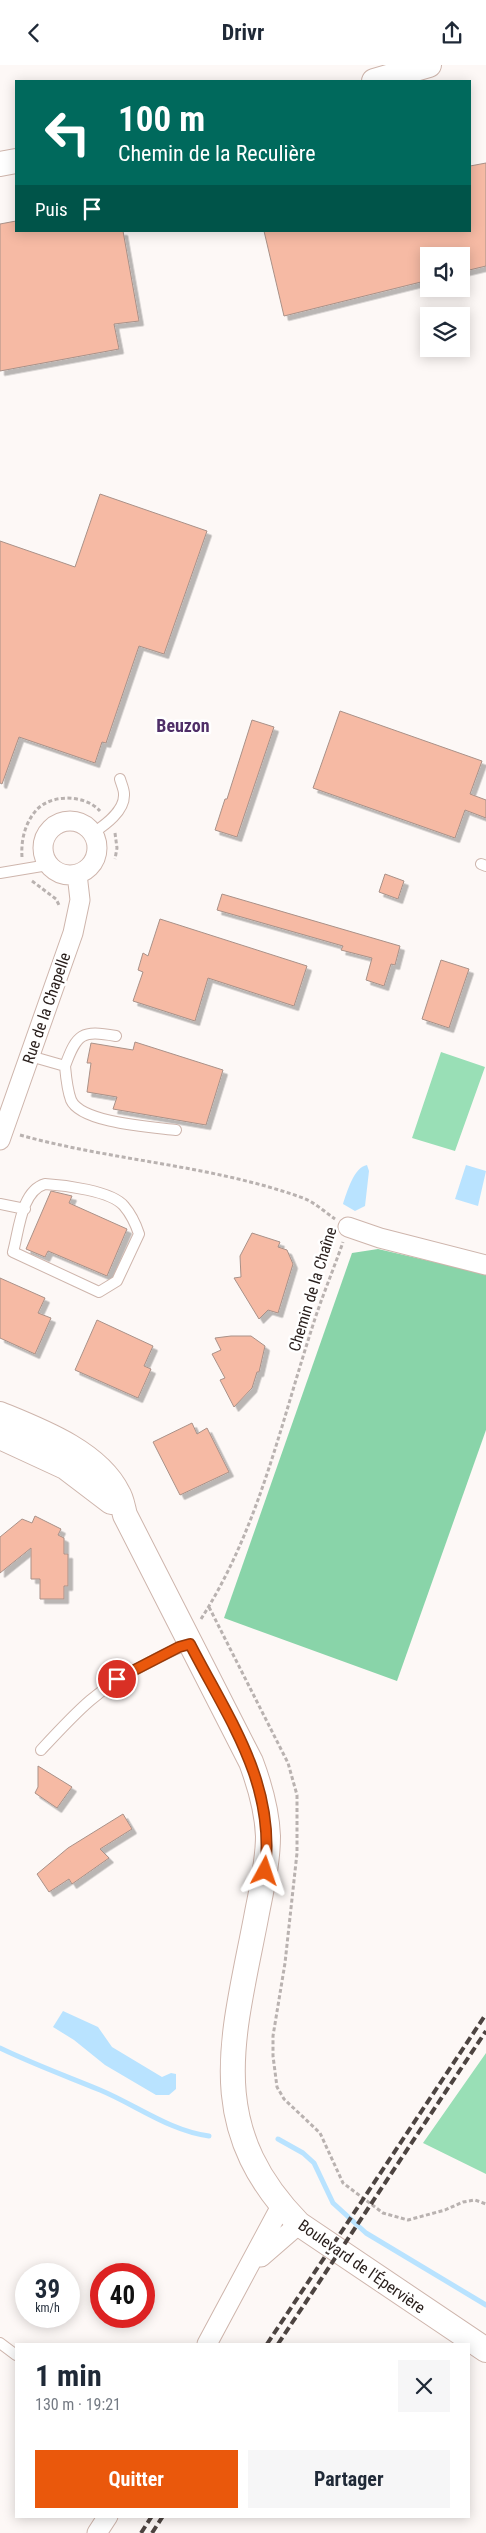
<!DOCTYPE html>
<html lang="fr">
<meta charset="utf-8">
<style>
:root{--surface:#fff;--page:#f6f6f7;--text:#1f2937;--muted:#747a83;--accent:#ea580c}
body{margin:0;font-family:"Roboto Condensed",sans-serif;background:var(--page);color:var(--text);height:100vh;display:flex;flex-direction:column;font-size:19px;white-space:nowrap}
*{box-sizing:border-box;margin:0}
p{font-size:16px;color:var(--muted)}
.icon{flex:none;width:28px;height:28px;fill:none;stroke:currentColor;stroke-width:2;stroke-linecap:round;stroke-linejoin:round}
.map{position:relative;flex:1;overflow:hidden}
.side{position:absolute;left:15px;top:2278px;width:455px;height:175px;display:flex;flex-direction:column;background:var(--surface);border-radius:0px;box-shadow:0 2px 12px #0003}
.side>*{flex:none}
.guide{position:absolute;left:15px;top:15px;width:456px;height:152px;border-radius:0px;box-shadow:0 2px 12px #0003;background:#00695c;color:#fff;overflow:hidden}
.fabs{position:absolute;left:420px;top:182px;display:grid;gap:10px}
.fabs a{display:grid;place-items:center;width:50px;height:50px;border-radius:0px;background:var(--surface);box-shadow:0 2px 12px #0003;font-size:25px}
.speed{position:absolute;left:15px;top:2198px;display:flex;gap:10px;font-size:25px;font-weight:700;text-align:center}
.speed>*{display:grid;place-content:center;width:65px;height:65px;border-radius:50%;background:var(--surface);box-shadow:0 2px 12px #0003;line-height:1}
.speed small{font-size:12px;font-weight:400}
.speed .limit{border:8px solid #d22;background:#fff;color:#111}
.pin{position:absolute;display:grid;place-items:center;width:42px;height:42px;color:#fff;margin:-21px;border:2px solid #fff;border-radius:50%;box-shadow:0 1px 5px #0007}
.me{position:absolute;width:55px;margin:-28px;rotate:5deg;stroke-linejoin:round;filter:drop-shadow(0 0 4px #0008)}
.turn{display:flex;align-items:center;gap:18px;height:105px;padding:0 20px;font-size:22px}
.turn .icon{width:65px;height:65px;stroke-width:2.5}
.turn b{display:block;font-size:35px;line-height:42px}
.then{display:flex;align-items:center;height:48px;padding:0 20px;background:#0003;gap:10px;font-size:19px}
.round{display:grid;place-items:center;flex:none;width:52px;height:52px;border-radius:0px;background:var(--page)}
.summary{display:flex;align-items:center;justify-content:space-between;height:85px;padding:0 20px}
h1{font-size:30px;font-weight:700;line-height:38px}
.button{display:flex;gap:10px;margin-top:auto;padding:10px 20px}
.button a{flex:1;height:58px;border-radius:0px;background:var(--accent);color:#fff;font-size:20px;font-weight:700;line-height:58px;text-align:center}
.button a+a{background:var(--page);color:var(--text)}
header{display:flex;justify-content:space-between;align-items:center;height:65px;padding:0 20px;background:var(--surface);font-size:22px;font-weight:700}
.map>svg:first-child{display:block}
</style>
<header><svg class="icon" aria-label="back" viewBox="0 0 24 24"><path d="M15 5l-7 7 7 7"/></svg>Drivr<svg class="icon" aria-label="share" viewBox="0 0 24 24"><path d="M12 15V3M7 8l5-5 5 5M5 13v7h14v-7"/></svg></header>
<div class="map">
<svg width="486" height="2468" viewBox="0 0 486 2468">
<defs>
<filter id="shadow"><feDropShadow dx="4.5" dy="4.5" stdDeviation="0" flood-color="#0004"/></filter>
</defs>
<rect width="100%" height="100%" fill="#fdf8f6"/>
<path fill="#99dfb6" d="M441,987L485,1002L455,1086L412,1073Z
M486,1988V2109L423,2078Z"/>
<path fill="#89d4a9" d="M378,1184L486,1209V1365L397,1616L224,1553L352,1188Z"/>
<path fill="#b9e3ff" d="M367,1100L369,1106L365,1141L355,1146L343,1139C347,1127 354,1102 367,1100Z
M466,1100L486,1106L478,1141L455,1134Z
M63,1946L98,1962L112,1982L162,2012L171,2008L176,2009V2024L169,2030H156L105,2000L74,1975L53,1962Z"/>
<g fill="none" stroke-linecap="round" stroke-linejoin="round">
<path stroke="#b9e3ff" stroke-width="5" d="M0,1983C33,1999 66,2011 100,2025C136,2040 170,2066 209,2071
M278,2074L303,2088L314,2098L333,2138L366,2168L486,2240"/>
</g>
<path fill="#f6baa4" stroke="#a99188" filter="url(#shadow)" d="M486,98V201L461,207V191H429V215L284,251L264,166H470V101Z
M16,156V166H123L139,256L114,259L119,284L0,306V159Z
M100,429L207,466L164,589L139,581L106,678L102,677L95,698L19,672L2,719L0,718V476L75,502Z
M340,646L482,696L470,729L486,735V753L465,745L455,773L313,723Z
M252,655L274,662L237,772L215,765L225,734H227Z
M385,809L404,816L398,834L379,827Z
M222,829L400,881L395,900L391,899L384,921L366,915L372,893L341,885L343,881L217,845Z
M160,854L307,901L294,941L208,913L195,956L133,936L143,907L138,905L143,888L148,891Z
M441,895L469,904L449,963L422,954Z
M135,977L223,1005L206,1060L113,1044L117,1032L87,1027L91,998H87L91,978L133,985Z
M51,1126L72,1131L69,1138L127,1164L107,1211L48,1186L45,1192L26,1184Z
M252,1168L280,1177L278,1182L287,1185L293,1199L278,1248L268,1245L259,1254L234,1213L241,1212L240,1191Z
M0,1213L45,1233L38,1248L51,1253L35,1289L0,1273Z
M97,1255L153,1281L144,1301L151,1304L138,1333L75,1305Z
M231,1271H251L265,1281L259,1307H257L252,1323L234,1342L220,1315L225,1313L212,1289L221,1285L215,1273Z
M192,1358L197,1369L207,1363L229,1407L180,1430L153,1377Z
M35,1451L61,1464L58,1470L64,1473V1489H68V1521H64V1534H40V1514H31V1483L0,1508V1472L22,1454L32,1458Z
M38,1701L72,1722L57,1743L35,1728L38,1722Z
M123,1749L132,1764L100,1784L109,1793L72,1819L69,1814L49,1827L37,1809L68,1783Z"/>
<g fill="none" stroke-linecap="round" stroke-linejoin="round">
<g stroke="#ceb5ac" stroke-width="12">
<path id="service" d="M93,768C105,760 125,746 124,729C124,724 121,718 120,714
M481,799L486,801
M0,808L48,800
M30,991L65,1001C66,1012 67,1024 71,1035C81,1058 152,1062 176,1065
M65,1001C77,968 82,965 116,971
M45,1119C64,1120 112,1126 124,1141C131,1149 136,1160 139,1169L117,1216L99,1227L13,1187C19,1166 21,1126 45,1119Z
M0,1139L25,1144
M41,1685C78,1645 98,1623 148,1598C162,1591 175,1583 190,1579
M0,2278L16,2290"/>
</g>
<g stroke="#ceb5ac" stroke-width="21">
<path id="minor" d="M43 783a27 27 0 1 1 54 0a27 27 0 1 1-54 0Z
M0,1075L73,868L80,835L77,809
M348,1162L380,1173L486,1200
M261,2192L299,2159
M207,2279L281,2141
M97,2468L108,2451"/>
</g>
<g stroke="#ceb5ac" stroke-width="26">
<path id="tertiary" d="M374,16L429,0
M0,99L16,96
M0,1349C39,1365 98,1387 118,1428C122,1434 123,1443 125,1450L251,1697C260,1721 267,1745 268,1771C268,1799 261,1826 256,1853C233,1973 203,2061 299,2159L486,2285
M0,1372L65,1402L111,1437"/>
</g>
<path stroke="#b9b2b0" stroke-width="3" stroke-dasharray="4 2.5" stroke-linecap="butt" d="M115,768L117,783L115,794
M22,792C21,777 24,761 34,748C48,728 85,729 100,746
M32,816L56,834L60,842
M20,1070C113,1096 212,1100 303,1133C314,1137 325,1147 335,1154
M209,1542L288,1698L297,1730V1788L285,1898L273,1971V1991L277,2022L284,2034L320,2068L343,2118L383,2148L408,2155L445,2145L463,2137L475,2135L486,2139
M201,1554C258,1465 280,1362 312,1263C321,1234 333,1206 343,1177"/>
<use href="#service" stroke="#fff" stroke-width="10"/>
<use href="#minor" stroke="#fff" stroke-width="19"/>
<use href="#tertiary" stroke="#fff" stroke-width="24"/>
<path stroke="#4d4441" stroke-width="4" stroke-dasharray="8 4" stroke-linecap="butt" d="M267,2279L486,1949
M278,2279L486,1966
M141,2468L152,2451
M152,2468L163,2451"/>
</g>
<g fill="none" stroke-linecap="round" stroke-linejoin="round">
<g stroke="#983908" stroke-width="12">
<path id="route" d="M117,1614L179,1582L190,1579C229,1655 276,1718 265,1806"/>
</g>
<use href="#route" stroke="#ea580c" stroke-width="9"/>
</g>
<g text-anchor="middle" stroke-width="5" stroke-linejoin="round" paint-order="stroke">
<g font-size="16" fill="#271d1a" stroke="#fff">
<text transform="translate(46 943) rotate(-71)" y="6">Rue de la Chapelle</text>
<text transform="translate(312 1224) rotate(-73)" y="6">Chemin de la Chaîne</text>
<text transform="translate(362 2201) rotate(35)" y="6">Boulevard de l'Épervière</text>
</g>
<g font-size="18" font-weight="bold" fill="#4f2f68" stroke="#fff">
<text x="183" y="667">Beuzon</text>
</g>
</g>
</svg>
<div class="fabs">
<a><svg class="icon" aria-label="sound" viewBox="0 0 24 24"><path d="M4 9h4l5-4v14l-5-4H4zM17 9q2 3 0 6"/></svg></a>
<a><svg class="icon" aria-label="layers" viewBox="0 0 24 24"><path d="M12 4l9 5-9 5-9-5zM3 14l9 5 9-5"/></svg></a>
</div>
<div class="speed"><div>39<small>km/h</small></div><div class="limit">40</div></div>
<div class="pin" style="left:117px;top:1614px;background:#d93025"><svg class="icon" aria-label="arrive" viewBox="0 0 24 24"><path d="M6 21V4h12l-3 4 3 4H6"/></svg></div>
<svg class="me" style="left:265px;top:1806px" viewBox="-20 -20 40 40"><path d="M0-17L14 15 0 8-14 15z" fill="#ea580c" stroke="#fff" stroke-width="4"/></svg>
<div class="guide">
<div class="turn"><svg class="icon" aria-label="left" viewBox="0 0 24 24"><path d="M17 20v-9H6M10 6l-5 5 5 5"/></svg><div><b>100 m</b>Chemin de la Reculière</div></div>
<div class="then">Puis<svg class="icon" aria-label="arrive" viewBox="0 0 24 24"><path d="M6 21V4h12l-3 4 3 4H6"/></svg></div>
</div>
<section class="side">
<div class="summary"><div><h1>1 min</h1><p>130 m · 19:21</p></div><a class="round"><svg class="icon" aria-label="close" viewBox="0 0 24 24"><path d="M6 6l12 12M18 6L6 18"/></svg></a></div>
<div class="button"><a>Quitter</a><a>Partager</a></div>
</section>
</div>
